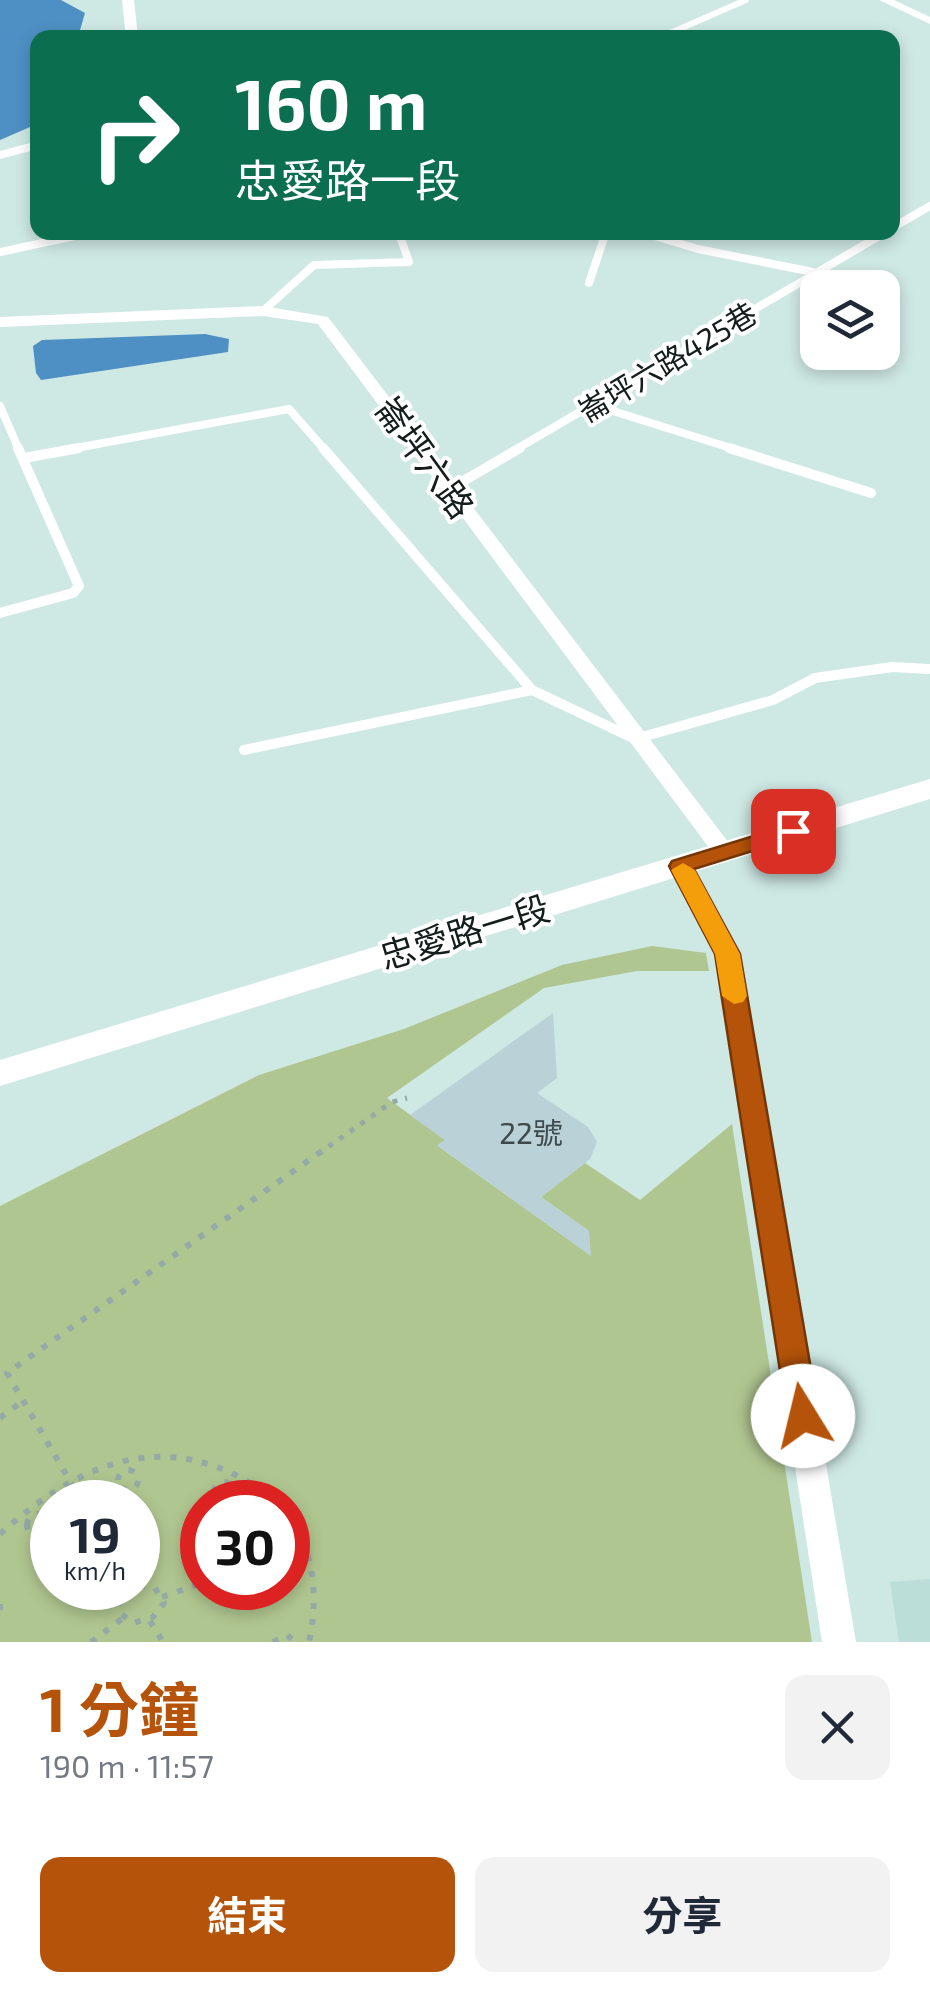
<!DOCTYPE html>
<html lang="zh-TW">
<meta charset="utf-8">
<style>
:root{--surface:#fff;--page:#f2f2f3;--text:#1f2937;--muted:#747a83;--accent:#b45309}
body{margin:0;font-family:"Exo 2","Noto Sans TC",sans-serif;background:var(--page);color:var(--text);height:100vh;display:flex;flex-direction:column;font-size:38px;white-space:nowrap}
*{box-sizing:border-box;margin:0}
p{font-size:32px;color:var(--muted)}
.icon{flex:none;width:55px;height:55px;fill:none;stroke:currentColor;stroke-width:2;stroke-linecap:round;stroke-linejoin:round}
.map{position:relative;height:1642px;overflow:hidden}
.side{display:flex;flex-direction:column;background:var(--surface);flex:1}
.side>*{flex:none}
.banner{position:absolute;left:30px;top:30px;width:870px;height:210px;border-radius:20px;box-shadow:0 5px 15px #0003;background:#0b6e4f;color:#fff;overflow:hidden}
.controls{position:absolute;left:800px;top:270px;display:grid;gap:20px}
.controls a{display:grid;place-items:center;width:100px;height:100px;border-radius:20px;background:var(--surface);box-shadow:0 5px 15px #0003;font-size:50px}
.speed{position:absolute;left:30px;top:1480px;display:flex;gap:20px;font-size:50px;font-weight:700;text-align:center}
.speed>*{display:grid;place-content:center;width:130px;height:130px;border-radius:50%;background:var(--surface);box-shadow:0 5px 15px #0003;line-height:1}
.speed small{font-size:25px;font-weight:400}
.speed .limit{border:15px solid #d22;background:#fff;color:#111}
.pin{position:absolute;display:grid;place-items:center;width:85px;height:85px;color:#fff;margin:-42px;border-radius:20px;box-shadow:0 5px 15px #0006}
.me{position:absolute;width:110px;margin:-55px;rotate:351deg;stroke-linejoin:round;filter:drop-shadow(0 0 8px #0008)}
.turn{display:flex;align-items:center;gap:35px;height:210px;padding:0 40px;font-size:45px}
.turn .icon{width:130px;height:130px;stroke-width:2.5}
.turn b{display:block;font-size:70px;line-height:85px}
.round{display:grid;place-items:center;flex:none;width:105px;height:105px;border-radius:20px;background:var(--page)}
.summary{display:flex;align-items:center;justify-content:space-between;height:170px;padding:0 40px}
h1{font-size:60px;font-weight:700;line-height:75px;color:var(--accent)}
.button{display:flex;gap:20px;margin-top:auto;padding:20px 40px}
.button a{flex:1;height:115px;border-radius:20px;background:var(--accent);color:#fff;font-size:40px;font-weight:700;line-height:115px;text-align:center}
.button a+a{background:var(--page);color:var(--text)}
.map>svg:first-child{display:block}
</style>
<div class="map">
<svg width="930" height="1642" viewBox="0 0 930 1642">
<rect width="100%" height="100%" fill="#cee8e4"/>
<path fill="#bbded9" d="M930,1579V1642H899L890,1582Z"/>
<path fill="#b0c690" fill-rule="evenodd" d="M652,946L706,953L709,971H637L544,988L387,1098L445,1140L438,1146L590,1255L589,1231L541,1197L585,1163L640,1200L732,1124L812,1642H0V1206L259,1075L404,1029L562,965ZM52,1502H138V1588H52ZM202,1502H288V1588H202Z"/>
<path fill="#4e90c3" d="M0,0H61L85,13L78,37L38,38L37,124L0,140Z
M205,334L229,339L228,352L41,380L36,373L33,346L42,340Z"/>
<path fill="#b9d1d7" d="M553,1013L557,1078L537,1093L588,1127L597,1142L590,1159L541,1197L589,1231L591,1256L437,1145L445,1140L410,1115Z"/>
<g fill="none" stroke-linecap="round" stroke-linejoin="round">
<path stroke="#95aaa7" stroke-width="5" stroke-dasharray="5 8" stroke-linecap="butt" d="M318,1154L392,1102L407,1098"/>
<path stroke="#95aaa7" stroke-width="6" stroke-dasharray="6 10" stroke-linecap="butt" d="M0,1418L23,1401
M118 1480a10 10 0 1 1 20 0a10 10 0 1 1-20 0Z
M214 1492a10 10 0 1 1 20 0a10 10 0 1 1-20 0Z
M82,1502L7,1373L322,1151
M288,1512C314,1554 319,1594 309,1642
M27 1525a11 11 0 1 1 22 0a11 11 0 1 1-22 0Z
M0,1534C87,1455 178,1424 278,1502
M288,1544L296,1553L288,1564
M131,1588L118,1605L121,1614L133,1623L153,1617L164,1603L155,1588L138,1585
M162,1597L202,1583
M0,1604V1618
M150,1621L163,1642
M91,1642L123,1618
M273,1642L287,1635L295,1642"/>
<path stroke="#fff" stroke-width="6" d="M659,38L746,0"/>
<path stroke="#fff" stroke-width="8" d="M892,228L930,206
M641,232L698,249L818,273
M0,252L93,232
M589,283L606,232
M263,311L314,265L409,262L401,239L410,232
M0,406L19,450
M597,406L737,450
M65,450L289,409L325,450
M515,450L886,232"/>
<path stroke="#fff" stroke-width="10" d="M323,448L532,690L635,739L773,700L815,678L892,667L930,669
M729,448L871,493
M24,458L79,448
M448,490L520,448
M0,613L73,593L79,586L18,448
M244,750L532,690"/>
<path fill="#fff" fill-rule="evenodd" d="M122,0H134L138,38H126Z
M879,0H894L930,17V24Z
M38,141V149L0,159V151Z
M263,306L328,317L732,847L735,852L732,857H716L318,324L263,316L0,327V317Z
M681,859L693,866L740,954L856,1642H822L716,954L669,866Z"/>
<path fill="#fff" fill-rule="evenodd" d="M930,779V799L0,1086V1060Z"/>
</g>
<path fill="#b45309" stroke="#753606" stroke-width="2.5" d="M793,824L804,831L801,836L694,869L740,954L819,1416L814,1426L803,1429L792,1426L787,1416L715,954L669,866L672,861Z"/>
<path fill="#f59e0b" d="M683,863L695,870L740,954L747,996L743,1002L734,1004L722,996L715,954L671,870Z"/>
<g text-anchor="middle" stroke-width="8" stroke-linejoin="round" paint-order="stroke">
<g font-size="30" fill="#131d1b" stroke="#fff">
<text transform="translate(668 363) rotate(-31)" y="10">崙坪六路425巷</text>
</g>
<g font-size="30" fill="#3c4a4a">
<text x="531" y="1144">22號</text>
</g>
<g font-size="35" fill="#131d1b" stroke="#fff">
<text transform="translate(424 458) rotate(54)" y="12">崙坪六路</text>
<text transform="translate(465 933) rotate(-17)" y="12">忠愛路一段</text>
</g>
</g>
</svg>
<div class="controls">
<a><svg class="icon" aria-label="layers" viewBox="0 0 24 24"><path d="M12 4l9 5-9 5-9-5zM3 14l9 5 9-5"/></svg></a>
</div>
<div class="speed"><div>19<small>km/h</small></div><div class="limit">30</div></div>
<div class="pin" style="left:793px;top:831px;background:#d93025"><svg class="icon" aria-label="arrive" viewBox="0 0 24 24"><path d="M6 21V4h12l-3 4 3 4H6"/></svg></div>
<svg class="me" style="left:803px;top:1416px" viewBox="-20 -20 40 40"><circle r="19" fill="#fff"/><path d="M0-13L10 11 0 6-10 11z" fill="#b45309"/></svg>
<div class="banner">
<div class="turn"><svg class="icon" aria-label="right" viewBox="0 0 24 24"><path d="M7 20v-9h11M14 6l5 5-5 5"/></svg><div><b>160 m</b>忠愛路一段</div></div>
</div>
</div>
<section class="side">
<div class="summary"><div><h1>1 分鐘</h1><p>190 m · 11:57</p></div><a class="round"><svg class="icon" aria-label="close" viewBox="0 0 24 24"><path d="M6 6l12 12M18 6L6 18"/></svg></a></div>
<div class="button"><a>結束</a><a>分享</a></div>
</section>
